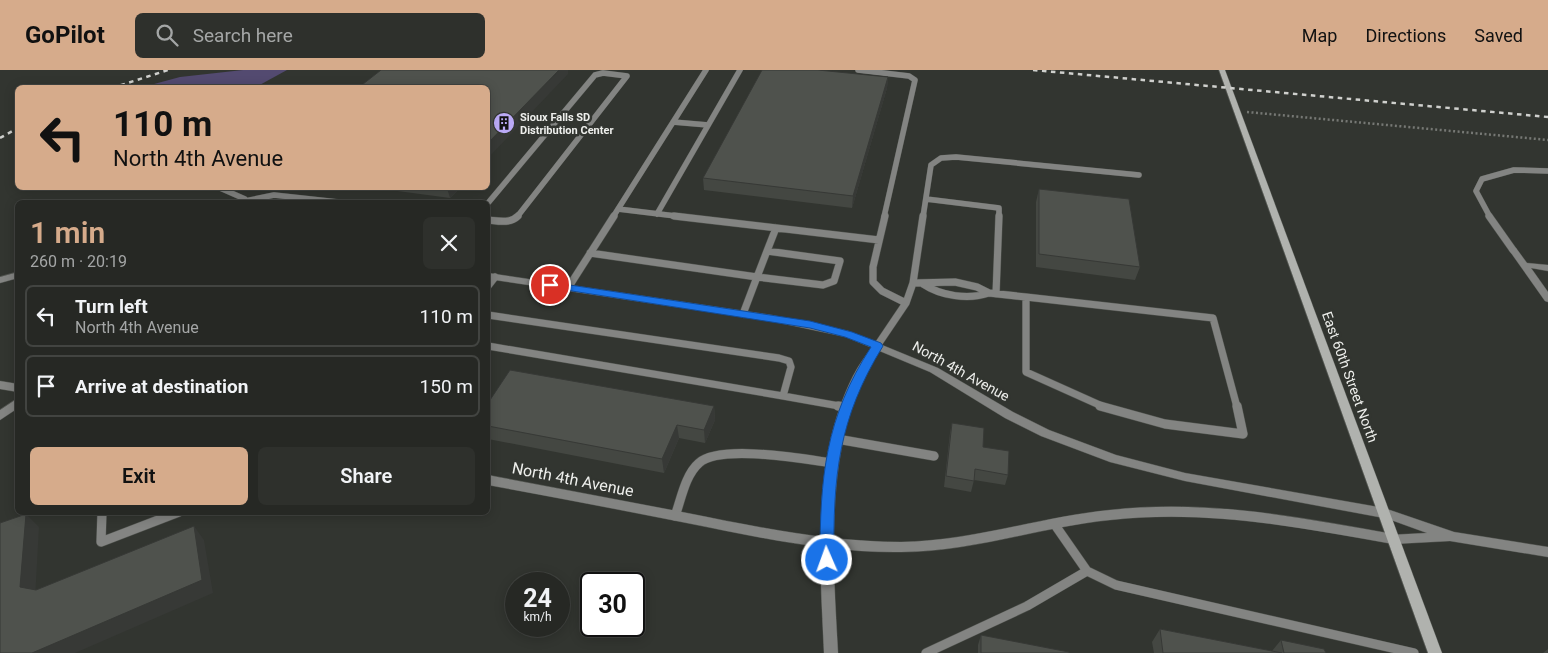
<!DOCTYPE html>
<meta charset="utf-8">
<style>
:root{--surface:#262824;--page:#2e302c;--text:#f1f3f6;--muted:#a4a6a6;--line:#424441;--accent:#d6ab8b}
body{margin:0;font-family:Roboto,sans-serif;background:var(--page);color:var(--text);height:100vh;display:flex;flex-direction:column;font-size:19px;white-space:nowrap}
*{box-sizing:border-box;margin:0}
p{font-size:16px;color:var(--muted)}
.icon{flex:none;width:28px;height:28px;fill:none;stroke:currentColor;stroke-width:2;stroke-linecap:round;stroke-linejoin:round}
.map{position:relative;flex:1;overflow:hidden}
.drawer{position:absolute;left:15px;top:130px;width:475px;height:315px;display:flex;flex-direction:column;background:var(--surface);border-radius:8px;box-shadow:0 2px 12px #0003,0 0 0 1px var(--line)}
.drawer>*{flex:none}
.guide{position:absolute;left:15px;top:15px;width:475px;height:105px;border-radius:8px;box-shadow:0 2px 12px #0003,0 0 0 1px var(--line);background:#d6ab8b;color:#111;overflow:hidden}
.speed{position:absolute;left:505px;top:502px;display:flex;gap:10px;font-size:25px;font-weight:700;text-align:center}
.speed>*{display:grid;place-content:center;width:65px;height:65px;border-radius:50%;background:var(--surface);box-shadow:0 2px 12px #0003,0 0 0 1px var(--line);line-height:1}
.speed small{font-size:12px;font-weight:400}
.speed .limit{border:2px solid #111;border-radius:8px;background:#fff;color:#111}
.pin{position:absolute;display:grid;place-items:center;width:42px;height:42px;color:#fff;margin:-21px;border:2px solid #fff;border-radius:50%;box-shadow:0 1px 5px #0007}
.me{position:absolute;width:55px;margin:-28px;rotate:358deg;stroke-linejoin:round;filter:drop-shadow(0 0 4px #0008)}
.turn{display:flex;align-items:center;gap:18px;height:105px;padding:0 15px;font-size:22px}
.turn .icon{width:65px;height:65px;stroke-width:2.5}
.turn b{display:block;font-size:35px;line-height:42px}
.round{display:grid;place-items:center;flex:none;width:52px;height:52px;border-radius:8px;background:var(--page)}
.summary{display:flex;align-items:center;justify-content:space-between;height:85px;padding:0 15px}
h1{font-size:30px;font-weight:600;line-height:38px;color:var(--accent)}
.button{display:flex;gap:10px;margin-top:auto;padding:10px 15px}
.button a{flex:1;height:58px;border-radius:8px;background:var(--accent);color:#111;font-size:20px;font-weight:600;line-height:58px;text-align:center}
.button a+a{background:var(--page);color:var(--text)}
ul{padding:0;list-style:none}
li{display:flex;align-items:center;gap:15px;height:62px;margin:0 10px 8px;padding:0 5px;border:2px solid var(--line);border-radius:8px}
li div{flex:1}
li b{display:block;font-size:19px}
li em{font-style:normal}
header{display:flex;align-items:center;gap:30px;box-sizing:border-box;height:70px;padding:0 25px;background:var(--accent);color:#111}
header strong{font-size:24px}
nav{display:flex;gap:28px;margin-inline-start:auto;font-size:18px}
.search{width:350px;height:45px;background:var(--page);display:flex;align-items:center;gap:12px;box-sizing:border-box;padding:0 18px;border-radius:8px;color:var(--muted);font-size:19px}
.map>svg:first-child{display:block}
</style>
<header>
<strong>GoPilot</strong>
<div class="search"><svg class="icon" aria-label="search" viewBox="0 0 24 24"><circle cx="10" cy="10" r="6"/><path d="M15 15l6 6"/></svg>Search here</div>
<nav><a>Map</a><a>Directions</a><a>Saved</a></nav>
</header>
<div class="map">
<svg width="1548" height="583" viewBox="0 0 1548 583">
<rect width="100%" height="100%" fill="#323530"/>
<path fill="#534a70" d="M243,0H287L256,17H143L180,7Z"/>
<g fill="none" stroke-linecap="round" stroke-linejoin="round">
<g stroke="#50534e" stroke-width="6">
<path id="service-far2" d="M858,0L909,6L915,10L884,147
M673,52L708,55
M220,118L245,129L246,132
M926,129L999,138V147
M245,131L274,125L338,132
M488,133L595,5L603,3L627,6L517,147
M618,139L684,147
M657,144L740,0
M613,147L706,0
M923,147L931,95L941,88L956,87L1139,105
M1490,147L1476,121L1482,109L1514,100L1548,101"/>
</g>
<g stroke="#50534e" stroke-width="8">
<path id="service-far1" d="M674,146L879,170
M885,146L873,197V212L882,221L906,233
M1489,146L1513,180
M488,150C498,151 510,154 518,146
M767,181L840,191L834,211L823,215L757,207Z
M767,181L776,158
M590,183L757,207L743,244
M913,213L955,212L977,217L989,223L1026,227
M923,214C941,226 968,230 989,223
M488,216L495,207
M568,218L614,146
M996,224L999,146
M1026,227L1213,248L1237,337
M1026,227V302L1104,337
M488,245L779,288L789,291L791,297L783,326L845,337
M488,276L783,326
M877,276L906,233L913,213L923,146"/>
</g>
<g stroke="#50534e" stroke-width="10">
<path id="service" d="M838,336L846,337
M1100,336L1165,354L1243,364L1237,336
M837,369L934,386
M102,442L101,472L179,442
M675,446C681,430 685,405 699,393C720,374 803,389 832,393
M1055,455L1087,501L1116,515L1414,583
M926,583L1027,536L1087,501"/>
</g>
<g stroke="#50534e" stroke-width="1">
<path id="minor" d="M1513,177L1516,178L1527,193L1548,195V201L1531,198L1548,222V232L1545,231L1509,180Z
M877,273L882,276C875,287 867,297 862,308C825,396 833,491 838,583H824C820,492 811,390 853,306C859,294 867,284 874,274Z
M1384,438L1454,462L1548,477V487L1450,471L1393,474L1389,473L1387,469L1389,465L1427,463L1380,446L1378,443L1380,440Z"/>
</g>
<g stroke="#50534e" stroke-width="1">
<path id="tertiary" d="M18,202V208L0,213V207Z
M488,203L771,245L848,261L938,298L1013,342L1049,360L1116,385L1185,403L1384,438L1388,440L1390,443L1388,446L1384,448L1185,411L1110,392L1041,366L1005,348L930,302L846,267L771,251L488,209Z
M0,311L18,314V322L0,319Z
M18,328V338L0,350V340Z
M488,405C554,418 621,430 687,443C757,457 829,472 901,472C972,471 1040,447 1110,440C1206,429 1299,447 1393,464L1397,465L1399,469L1397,473L1393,474C1299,457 1206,439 1110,450C1040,457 972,482 901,482C829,483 757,467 687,453C621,440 554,427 488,415Z"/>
</g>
<g stroke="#50534e" stroke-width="1">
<path id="secondary" d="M1219,0H1225L1442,583H1428Z"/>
</g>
<path stroke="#767874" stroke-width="2.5" stroke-dasharray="2 2.5" stroke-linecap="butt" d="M1247,42L1548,70"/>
<use href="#service-far2" stroke="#838482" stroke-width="5.5"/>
<use href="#service-far1" stroke="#838482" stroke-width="7"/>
<use href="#service" stroke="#838482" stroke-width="9"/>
<use href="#minor" fill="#838482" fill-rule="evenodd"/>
<use href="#tertiary" fill="#838482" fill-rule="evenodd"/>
<use href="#secondary" fill="#b0b2ae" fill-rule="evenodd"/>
<path stroke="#cfd0cd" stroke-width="2.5" stroke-dasharray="4.5 4.5" stroke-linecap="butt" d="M1033,0L1548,47
M112,18L168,0
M0,68L18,58"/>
</g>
<path fill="#444742" d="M888,7L887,18L852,138L704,120L703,108Z
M375,118H460L450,128Z
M1039,119L1140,197L1135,210L1036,197V132Z
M488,333L714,336L715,350L705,373L679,368L664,403L488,369Z
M952,353L983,377L1008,405L1005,415L974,410L971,422L944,417L950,363Z
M1160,559L1272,581L1281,570L1326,583H1154L1152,572Z
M981,565L1069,583H978V575Z
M1548,579V583H1543Z"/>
<path fill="#373936" d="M559,0H568V4L488,88V73Z
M888,7L887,18L852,138L853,126Z
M447,118H460L450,128Z
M714,336L715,350L705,373L704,360Z
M677,355L679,368L664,403L662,389Z
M26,444L39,457L35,530L20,517Z
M194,456L204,470L213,523L75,583H32Z"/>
<path fill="#4f524d" stroke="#373936" d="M381,0H559L488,73V18H358Z
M762,0H818L888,7L853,126L703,108Z
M1039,119L1129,129L1140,197L1039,184Z
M510,300L714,336L704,360L677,355L662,389L488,356V333Z
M952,353L984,358L983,377L1009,381L1008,405L975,399L974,411L946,406Z
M26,444L20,517L36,520L194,456L202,510L32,583H0V453Z
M1160,559L1282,583H1163Z
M981,565L1069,582V583H981Z
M1281,570L1324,579L1326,583H1284Z"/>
<path fill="#1a73e8" stroke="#114b97" d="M550,212L810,251L852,262L881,273L883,276C838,349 833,407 834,490L832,495L827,496L822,495L820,490C820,408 825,348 871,277L845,267L810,258L546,217V213Z"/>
<defs>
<g id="building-disc" transform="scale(1.125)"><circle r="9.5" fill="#bbaaf6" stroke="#323530"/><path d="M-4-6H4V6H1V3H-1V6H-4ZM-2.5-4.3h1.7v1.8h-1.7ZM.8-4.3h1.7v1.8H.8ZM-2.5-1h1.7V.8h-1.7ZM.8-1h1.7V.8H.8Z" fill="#111"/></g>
</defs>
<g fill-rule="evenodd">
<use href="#building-disc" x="504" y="53"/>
</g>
<g text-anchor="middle" stroke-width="5" stroke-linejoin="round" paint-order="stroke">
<g font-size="11" font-weight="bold" fill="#eeefec" stroke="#323530" text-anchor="start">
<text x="520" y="51">Sioux Falls SD<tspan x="520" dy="13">Distribution Center</tspan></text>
</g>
<g font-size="14" fill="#eeefec" stroke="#323530">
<text transform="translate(961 301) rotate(29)" y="5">North 4th Avenue</text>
<text transform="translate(1350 307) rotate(70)" y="5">East 60th Street North</text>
</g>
<g font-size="16" fill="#eeefec" stroke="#323530">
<text transform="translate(573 409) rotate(11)" y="6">North 4th Avenue</text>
</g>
</g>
</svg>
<div class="speed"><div>24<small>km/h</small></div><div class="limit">30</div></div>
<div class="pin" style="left:550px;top:215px;background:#d93025"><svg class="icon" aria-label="arrive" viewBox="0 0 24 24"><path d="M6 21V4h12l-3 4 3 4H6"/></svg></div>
<svg class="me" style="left:827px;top:490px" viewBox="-20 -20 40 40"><circle r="17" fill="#1a73e8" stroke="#fff" stroke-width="3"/><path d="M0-11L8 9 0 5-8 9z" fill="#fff"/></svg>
<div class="guide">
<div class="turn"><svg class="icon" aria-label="left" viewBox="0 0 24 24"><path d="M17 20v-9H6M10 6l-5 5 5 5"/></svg><div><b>110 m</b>North 4th Avenue</div></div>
</div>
<section class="drawer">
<div class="summary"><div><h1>1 min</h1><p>260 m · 20:19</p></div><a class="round"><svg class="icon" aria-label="close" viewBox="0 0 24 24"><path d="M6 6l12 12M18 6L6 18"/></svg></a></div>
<ul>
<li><svg class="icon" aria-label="left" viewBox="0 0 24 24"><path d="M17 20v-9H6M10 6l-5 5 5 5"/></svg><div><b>Turn left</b><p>North 4th Avenue</p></div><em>110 m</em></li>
<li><svg class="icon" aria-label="arrive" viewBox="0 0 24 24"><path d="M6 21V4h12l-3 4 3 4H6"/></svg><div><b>Arrive at destination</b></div><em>150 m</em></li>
</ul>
<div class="button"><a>Exit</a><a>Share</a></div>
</section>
</div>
